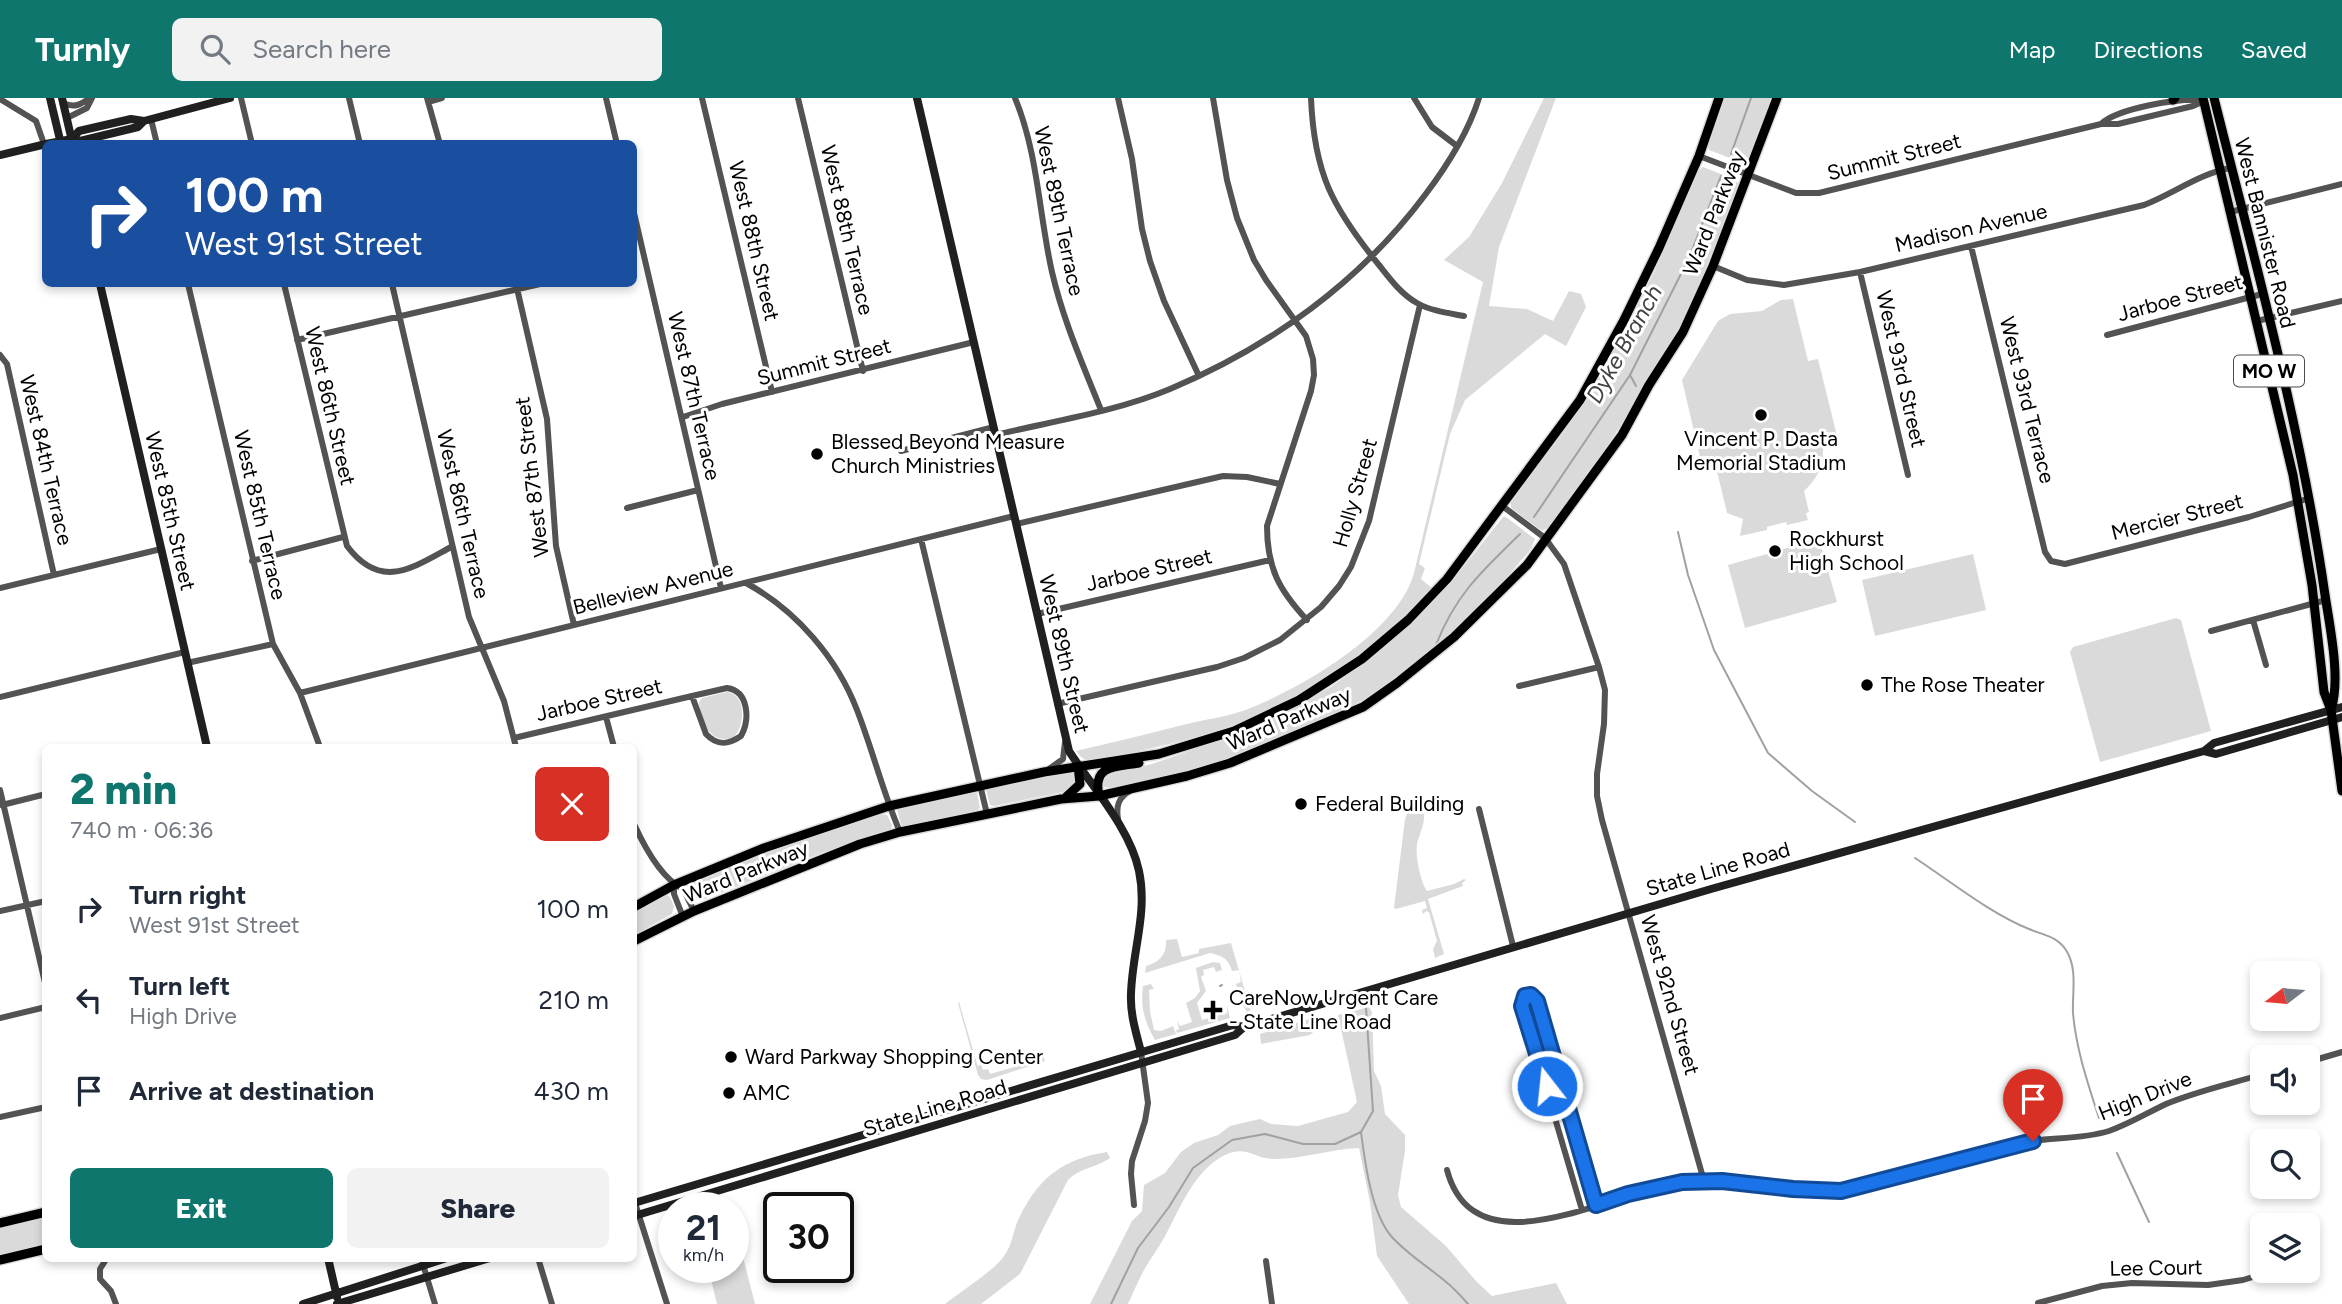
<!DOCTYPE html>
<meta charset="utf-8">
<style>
:root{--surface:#fff;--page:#f2f2f3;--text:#1f2937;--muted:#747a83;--accent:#0f766e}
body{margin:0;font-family:Figtree,sans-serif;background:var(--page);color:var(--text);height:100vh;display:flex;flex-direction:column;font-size:26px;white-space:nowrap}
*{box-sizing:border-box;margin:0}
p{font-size:23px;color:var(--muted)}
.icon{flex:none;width:38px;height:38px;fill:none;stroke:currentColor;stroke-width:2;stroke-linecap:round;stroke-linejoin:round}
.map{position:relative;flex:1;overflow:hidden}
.side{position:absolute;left:42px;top:646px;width:595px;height:518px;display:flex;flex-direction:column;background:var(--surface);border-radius:10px;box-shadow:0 4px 10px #0003}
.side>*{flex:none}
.guide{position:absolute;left:42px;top:42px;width:595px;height:147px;border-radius:10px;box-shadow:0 4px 10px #0003;background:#1a4fa0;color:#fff;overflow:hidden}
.needle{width:46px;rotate:254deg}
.fabs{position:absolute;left:2250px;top:863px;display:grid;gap:14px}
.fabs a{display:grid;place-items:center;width:70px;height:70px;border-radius:10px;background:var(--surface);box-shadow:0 4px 10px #0003;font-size:35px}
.speed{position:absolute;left:658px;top:1094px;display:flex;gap:14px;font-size:35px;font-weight:700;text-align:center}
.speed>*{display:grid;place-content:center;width:91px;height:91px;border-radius:50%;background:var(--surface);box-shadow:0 4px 10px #0003;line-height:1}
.speed small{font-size:18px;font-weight:400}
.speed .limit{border:4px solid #111;border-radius:10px;background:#fff;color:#111}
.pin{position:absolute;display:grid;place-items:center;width:60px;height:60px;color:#fff;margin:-72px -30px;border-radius:50% 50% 50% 0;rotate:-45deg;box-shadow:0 0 7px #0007}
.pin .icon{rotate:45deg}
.me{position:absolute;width:77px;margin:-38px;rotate:344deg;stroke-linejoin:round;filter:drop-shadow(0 0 5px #0008)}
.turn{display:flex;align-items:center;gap:24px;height:147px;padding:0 28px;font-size:32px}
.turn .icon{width:91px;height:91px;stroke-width:2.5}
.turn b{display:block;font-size:49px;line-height:60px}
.round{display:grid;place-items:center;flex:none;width:74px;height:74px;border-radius:10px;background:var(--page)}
.overview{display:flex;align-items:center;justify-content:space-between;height:119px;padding:0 28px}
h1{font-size:42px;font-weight:800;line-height:52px;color:var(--accent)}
.button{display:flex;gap:14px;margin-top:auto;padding:14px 28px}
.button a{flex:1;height:80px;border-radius:10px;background:var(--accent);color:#fff;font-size:28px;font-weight:800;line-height:80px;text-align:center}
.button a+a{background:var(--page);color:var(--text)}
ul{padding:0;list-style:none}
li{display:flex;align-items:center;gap:21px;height:91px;padding:0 28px}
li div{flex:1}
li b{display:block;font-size:26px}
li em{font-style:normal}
header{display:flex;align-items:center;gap:42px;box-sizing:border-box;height:98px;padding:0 35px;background:var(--accent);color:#fff}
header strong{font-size:33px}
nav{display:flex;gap:38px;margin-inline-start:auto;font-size:24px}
.search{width:490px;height:63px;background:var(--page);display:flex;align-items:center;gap:18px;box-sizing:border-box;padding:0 24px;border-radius:10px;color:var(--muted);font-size:26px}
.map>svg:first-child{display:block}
</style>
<header>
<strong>Turnly</strong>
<div class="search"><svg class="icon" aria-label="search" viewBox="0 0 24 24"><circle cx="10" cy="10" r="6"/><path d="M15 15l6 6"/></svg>Search here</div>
<nav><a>Map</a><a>Directions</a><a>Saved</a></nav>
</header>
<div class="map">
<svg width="2342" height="1206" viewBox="0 0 2342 1206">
<rect width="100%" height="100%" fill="#fff"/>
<path fill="#dadada" d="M1544,0H1556L1499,149L1489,208L1527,211L1553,223L1569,193L1581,196L1586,209L1566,248L1545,236L1465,302L1450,336L1419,466L1425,470L1421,481L1433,491C1381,544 1320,594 1250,621C1199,640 1148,652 1095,662C1085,663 1082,661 1076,653C1114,644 1152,635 1191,625C1209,621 1230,618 1248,611C1303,589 1397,535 1414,475L1483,184L1444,162L1469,139L1502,85Z
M1724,0H1773L1750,57L1743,65L1709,52L1708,49Z
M1703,69L1736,82L1738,85C1734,109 1722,133 1713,155C1673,255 1613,344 1548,429L1542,433L1511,410V402C1560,334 1609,267 1646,191C1665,153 1680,113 1697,74Z
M1793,201L1808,263L1818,261L1839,346L1823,350C1824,368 1817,381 1804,393L1809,414L1806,415L1808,422L1787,427L1786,424L1767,429V432L1740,438L1743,421L1727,415L1716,369L1711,370L1709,362H1706L1705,358L1700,359L1682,282L1718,223L1730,216L1762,213L1781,202Z
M1503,419H1506L1535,441L1531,451L1495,493L1445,541L1374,595L1349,610L1223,662L1182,675L1113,690L1104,689L1102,679L1111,673L1149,667L1227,640L1297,609L1331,589L1371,561L1415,522L1453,482Z
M1819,441L1837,504L1745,530L1728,467Z
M1973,456L1986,512L1875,538L1862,482Z
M2176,520L2181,522L2211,633L2100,664L2070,554L2073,549Z
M727,594C747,597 745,627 734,639C710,648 701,623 699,604L702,600Z
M1068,674L1073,676L1077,684L1068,693L994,708L990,707L986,692L988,689Z
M973,692L977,695L980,710L976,713L909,729L901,727L897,711L902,708Z
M1410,708L1424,714C1425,727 1420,734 1417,746C1415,758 1421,785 1427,793L1454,786L1464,781L1466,782L1462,785L1463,788L1428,801L1444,856L1435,860L1433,851L1437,843L1429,814L1426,813L1423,816L1422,812L1427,810L1425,803L1396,811L1394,810L1405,721Z
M878,716L887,717L892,727L890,734L824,754L700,803L693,800L688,790L690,785L711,775Z
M667,797L670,799L674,808L672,816L634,837V813Z
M1177,841L1182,859L1199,855V851L1231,845L1251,914L1245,915L1246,912L1242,907L1247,905L1242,889L1237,890L1236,886L1241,884L1239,872L1232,873C1228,859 1221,858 1210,855L1145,875L1146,868C1159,864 1167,857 1166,842Z
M1213,864L1220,865L1222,872L1216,874L1214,869L1203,872L1204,877L1201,879L1206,893L1197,905L1202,922L1227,915V908L1230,920L1177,935L1176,932L1179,931L1177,922L1180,928L1192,924L1186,905L1195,900L1200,893L1196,870Z
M1151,886L1154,891L1149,892L1150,913L1154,932L1161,933L1173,928L1176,936L1155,942C1145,925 1140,909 1143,888Z
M958,905L959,904L977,966L978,968L981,966L983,972L988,971L990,976L1042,961V955L1045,963L987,982L981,981L978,977Z
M1369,909L1372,914L1374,973L1381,988L1385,1016L1405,1037V1053L1398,1097L1401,1109L1446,1148L1476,1183L1492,1198L1556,1185L1567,1206H1409L1377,1158L1370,1104L1359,1050C1330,1051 1303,1061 1274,1061C1253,1061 1247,1046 1223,1058C1193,1074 1179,1113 1164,1140C1158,1151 1150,1161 1144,1172C1138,1183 1133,1195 1128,1206H1090L1132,1123L1142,1113L1144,1087L1165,1075L1181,1054L1194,1045L1218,1037L1230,1028L1260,1021L1271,1026L1298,1028L1348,1014L1357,1004L1338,917Z
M1309,921L1313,923L1315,932L1310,937L1261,946L1260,936Z
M1107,1054L1110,1060C1096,1070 1081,1069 1068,1082L1020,1176L981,1206H945C960,1194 995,1172 1004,1158C1013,1146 1013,1131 1020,1118C1040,1078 1064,1061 1107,1054Z
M45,1119V1147L0,1158V1130Z
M733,1120L755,1206H717L708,1169H733Z"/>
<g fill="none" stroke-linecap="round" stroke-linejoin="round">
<path stroke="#a1a1a1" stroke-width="2" d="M1731,56L1751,0
M1630,277L1636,288
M1534,419L1630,277L1689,160L1721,78
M1678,434L1688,477L1714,552L1768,655L1812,693L1855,724
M1436,547C1455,497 1483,472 1520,436
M1915,760C1950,783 1991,816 2029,831C2043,837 2057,838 2066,852C2078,871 2072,894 2073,915C2076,951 2088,986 2099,1020
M1220,888L1222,887
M1361,1034C1365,1064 1371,1114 1391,1138C1407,1156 1427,1168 1445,1183C1454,1190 1461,1198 1468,1206
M2117,1055L2149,1124
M1111,1206L1138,1150L1169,1109L1193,1070L1232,1042L1265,1036L1303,1046H1335L1361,1034L1373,1013L1366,910"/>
<g stroke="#dbdbdb" stroke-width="12">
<path id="primary" d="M2203,0L2293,377L2312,487L2324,594L2331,612L2342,693
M2214,0C2255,164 2301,329 2325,497C2330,530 2341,581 2331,612
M2173,2L2175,0
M1099,698C1092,666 1116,669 1139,665
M1066,699L1080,686L1078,668
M634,809L674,787L764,750L889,708L1044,674L1159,656L1234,633L1299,602L1362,561L1408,522L1447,481L1580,302L1624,222L1659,150L1699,58L1719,0
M634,843L694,813L860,746L900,734L1061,701L1099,698L1187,678L1230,665L1363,609L1397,585L1454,539L1527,467L1622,337L1649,287L1683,234L1713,168L1777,0
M0,1125L46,1114
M0,1162L46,1151"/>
</g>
<path stroke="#535353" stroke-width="6" d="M241,0L252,46
M349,0L360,46
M427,0L440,46
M606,0L617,46
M702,0L772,294
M798,0L863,273
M1015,0C1038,55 1039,117 1052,174C1063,222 1083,267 1101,312
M1118,0L1132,61L1142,131L1150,163L1164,203L1199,278
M1213,0L1227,82L1237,120L1254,162L1266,182L1306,238L1313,261L1314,277L1311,293L1267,428C1267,470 1279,492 1307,522
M1311,0C1314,75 1332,109 1379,167C1390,181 1401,196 1417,205C1431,213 1448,215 1464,218
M1414,0L1432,29L1457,48
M0,1L36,23L44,46
M428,4L442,0
M63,5C75,10 80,7 90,0
M67,20L87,10L92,0
M151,21L157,46
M2101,26C2118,10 2179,0 2202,2
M1699,58L1796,95H1819L2101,26H2118L2193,8L2204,3
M2230,114L2342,86
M634,115L721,490
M1971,148L2045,454L2051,463L2065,466L2249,419L2310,400
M1713,168L1747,182L1784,187L1860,174L2144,107C2173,96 2200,75 2231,70
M1860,174L1908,377
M188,186L273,546L300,595L320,649
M284,186L347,448C381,493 412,470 451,449
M392,186L469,519L504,603L516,649
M516,186L547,321L556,448L574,527
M2257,223L2342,203
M2107,237L2262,196
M297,242L540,186
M0,257L7,266L54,477
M683,319L722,306L974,244
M995,337C1053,323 1115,314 1170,291C1270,249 1360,184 1425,97C1447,68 1468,35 1479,0
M901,353L994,329
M1501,407L1545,440L1564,466L1599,569L1605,592L1604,626L1597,676V698L1602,722L1704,1083
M627,410L698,392
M1016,426L1223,378L1247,379L1280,386
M921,441L987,716
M252,463L343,439
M746,485C796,512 837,560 857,612C873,653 883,695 900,734
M0,490L161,451
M1037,516L1270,462
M2253,522L2266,567
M2211,533L2326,502
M187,565L273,546
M1519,588L1599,569
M727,590C749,593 750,622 741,638C728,647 717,648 706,636L692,598Z
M300,595L1014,418
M0,599L185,554
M1057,606L1217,569L1244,560L1280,542L1321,509L1339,488L1351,469L1369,423L1420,207
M606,619L614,649
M514,640L692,598
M1049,671L1063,661L1065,644
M0,692L46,889
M2,707L46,696
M1479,711L1513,848
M1118,721C1116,708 1118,700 1130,693
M634,726C644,748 661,780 683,791L694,813
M674,787V796L683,819
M0,813L46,803
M0,920L46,909
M2308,964L2342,954
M0,1019L46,1009
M1447,1072C1475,1177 1615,1092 1681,1084C1736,1077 1791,1100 1845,1092C1904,1084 1961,1058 2019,1045C2049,1039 2080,1042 2109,1033C2129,1026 2147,1015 2166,1006C2197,993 2230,986 2263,976
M635,1105L667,1206
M1134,1107L1131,1076L1132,1063L1145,1023L1148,1005L1141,954
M1582,1112L1522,908L1525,898L1531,896L1537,903L1596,1107
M107,1160L100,1171V1181L111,1193L116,1206
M421,1160L435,1206
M538,1160L552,1206
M1266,1163L1272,1206
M2038,1205L2102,1188L2132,1185L2208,1187L2243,1182L2276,1172"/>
<path stroke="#202020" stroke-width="8" d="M50,0L61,46
M62,0L72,43
M917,0L1069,653C1092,689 1130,730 1139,773C1148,815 1132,854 1131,896C1130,916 1136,934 1141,954
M72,41L79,33L131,21L144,23
M46,46L72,41L80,43L138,29L144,23L230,0
M0,57L46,46
M100,186L207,649
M2204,653L2216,656L2342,619
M634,1105L1233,927L1244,929L1711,791L2204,653L2214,645L2342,609
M634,1118L1235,937L1244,929
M328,1160L337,1199
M303,1206L447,1160
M337,1206L490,1160"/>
<use href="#primary" stroke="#000" stroke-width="9"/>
</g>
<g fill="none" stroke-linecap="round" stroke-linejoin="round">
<g stroke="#114b97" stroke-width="18">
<path id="route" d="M1547,988L1522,908L1525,898L1531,897L1537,903L1596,1107L1628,1096L1682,1084L1722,1083L1793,1091L1841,1093L2033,1043"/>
</g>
<use href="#route" stroke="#1a73e8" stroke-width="12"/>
</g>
<g fill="#000" stroke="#fff" stroke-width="2.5">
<circle cx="1761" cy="317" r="7"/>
<circle cx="817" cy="356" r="7"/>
<circle cx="1775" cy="453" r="7"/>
<circle cx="1867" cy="587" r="7"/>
<circle cx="1301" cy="706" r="7"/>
<path d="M1209.5 901.5h7v7h7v7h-7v7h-7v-7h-7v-7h7z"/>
<circle cx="731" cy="959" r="7"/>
<circle cx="729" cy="995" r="7"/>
</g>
<g text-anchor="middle" stroke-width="6" stroke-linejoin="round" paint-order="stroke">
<rect fill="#fff" stroke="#4c4c4c" stroke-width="2" x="2234" y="257.5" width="70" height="31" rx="5"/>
<g font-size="19" font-weight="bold" fill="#000">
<text x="2269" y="280">MO W</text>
</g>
<g font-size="21" fill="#000" stroke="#fff">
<text transform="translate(1894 59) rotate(-14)" y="7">Summit Street</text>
<text transform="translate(1059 113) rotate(78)" y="7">West 89th Terrace</text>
<text transform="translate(1714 115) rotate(-68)" y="7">Ward Parkway</text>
<text transform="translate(1971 130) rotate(-13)" y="7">Madison Avenue</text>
<text transform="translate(847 132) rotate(77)" y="7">West 88th Terrace</text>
<text transform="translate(2265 135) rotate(76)" y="7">West Bannister Road</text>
<text transform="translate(754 143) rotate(77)" y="7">West 88th Street</text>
<text transform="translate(2180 200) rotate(-15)" y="7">Jarboe Street</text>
<text transform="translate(824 264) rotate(-14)" y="7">Summit Street</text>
<text transform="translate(1901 271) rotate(77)" y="7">West 93rd Street</text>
<text transform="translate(694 298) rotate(77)" y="7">West 87th Terrace</text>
<text transform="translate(2027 302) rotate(76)" y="7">West 93rd Terrace</text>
<text transform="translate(330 308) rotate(77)" y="7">West 86th Street</text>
<text transform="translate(46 362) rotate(77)" y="7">West 84th Terrace</text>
<text transform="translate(532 379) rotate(-97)" y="7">West 87th Street</text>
<text transform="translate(1355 395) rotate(-74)" y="7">Holly Street</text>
<text transform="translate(170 413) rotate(77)" y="7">West 85th Street</text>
<text transform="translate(463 416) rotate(77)" y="7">West 86th Terrace</text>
<text transform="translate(260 417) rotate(77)" y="7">West 85th Terrace</text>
<text transform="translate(2177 419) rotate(-14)" y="7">Mercier Street</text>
<text transform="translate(1149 472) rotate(-13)" y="7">Jarboe Street</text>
<text transform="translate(653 490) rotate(-14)" y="7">Belleview Avenue</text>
<text transform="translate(1064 556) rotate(77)" y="7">West 89th Street</text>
<text transform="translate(599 602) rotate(-13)" y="7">Jarboe Street</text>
<text transform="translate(1289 621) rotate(-23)" y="7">Ward Parkway</text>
<text transform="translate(1718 771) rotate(-16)" y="7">State Line Road</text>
<text transform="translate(746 774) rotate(-22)" y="7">Ward Parkway</text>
<text transform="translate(1670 897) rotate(74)" y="7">West 92nd Street</text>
<text transform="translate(2145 998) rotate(-22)" y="7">High Drive</text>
<text transform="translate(935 1010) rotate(-17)" y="7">State Line Road</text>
<text transform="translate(2156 1170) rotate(-1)" y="7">Lee Court</text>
</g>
<g font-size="21" fill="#000" stroke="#fff" text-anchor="start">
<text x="1761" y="348" text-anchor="middle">Vincent P. Dasta<tspan x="1761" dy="24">Memorial Stadium</tspan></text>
<text x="831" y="351">Blessed Beyond Measure<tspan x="831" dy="24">Church Ministries</tspan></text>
<text x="1789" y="448">Rockhurst<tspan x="1789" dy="24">High School</tspan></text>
<text x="1881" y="594">The Rose Theater</text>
<text x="1315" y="713">Federal Building</text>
<text x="1229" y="907">CareNow Urgent Care<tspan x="1229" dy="24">- State Line Road</tspan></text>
<text x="745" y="966">Ward Parkway Shopping Center</text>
<text x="743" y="1002">AMC</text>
</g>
<g font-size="23" font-style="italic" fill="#424242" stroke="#fff">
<text transform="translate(1624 246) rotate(-61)" y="8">Dyke Branch</text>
</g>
</g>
</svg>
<div class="fabs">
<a><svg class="needle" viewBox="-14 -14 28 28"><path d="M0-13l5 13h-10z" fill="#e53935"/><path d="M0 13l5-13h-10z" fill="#747a83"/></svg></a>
<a><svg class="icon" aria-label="sound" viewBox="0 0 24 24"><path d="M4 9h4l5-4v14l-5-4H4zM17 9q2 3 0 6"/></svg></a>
<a><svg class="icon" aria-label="search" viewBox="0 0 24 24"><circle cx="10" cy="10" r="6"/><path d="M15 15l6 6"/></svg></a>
<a><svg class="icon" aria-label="layers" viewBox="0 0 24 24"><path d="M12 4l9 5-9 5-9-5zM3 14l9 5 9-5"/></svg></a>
</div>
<div class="speed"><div>21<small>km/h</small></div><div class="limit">30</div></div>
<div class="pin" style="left:2033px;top:1043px;background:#d93025"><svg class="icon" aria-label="arrive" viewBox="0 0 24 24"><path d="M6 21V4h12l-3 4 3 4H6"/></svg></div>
<svg class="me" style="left:1547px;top:988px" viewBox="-20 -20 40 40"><circle r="17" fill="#1a73e8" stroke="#fff" stroke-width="3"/><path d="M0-11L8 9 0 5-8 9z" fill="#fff"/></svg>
<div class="guide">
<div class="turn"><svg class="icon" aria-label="right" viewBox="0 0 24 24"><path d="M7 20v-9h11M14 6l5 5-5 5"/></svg><div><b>100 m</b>West 91st Street</div></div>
</div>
<section class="side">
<div class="overview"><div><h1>2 min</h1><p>740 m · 06:36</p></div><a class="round" style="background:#d93025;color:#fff"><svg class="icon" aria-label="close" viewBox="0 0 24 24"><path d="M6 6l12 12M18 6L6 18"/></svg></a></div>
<ul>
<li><svg class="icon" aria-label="right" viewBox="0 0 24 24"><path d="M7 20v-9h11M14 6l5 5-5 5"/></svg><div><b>Turn right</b><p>West 91st Street</p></div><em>100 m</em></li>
<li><svg class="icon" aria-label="left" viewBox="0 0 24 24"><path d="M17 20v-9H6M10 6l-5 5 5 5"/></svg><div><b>Turn left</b><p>High Drive</p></div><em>210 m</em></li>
<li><svg class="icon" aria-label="arrive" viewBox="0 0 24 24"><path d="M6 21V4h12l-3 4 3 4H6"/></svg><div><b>Arrive at destination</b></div><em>430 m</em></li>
</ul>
<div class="button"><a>Exit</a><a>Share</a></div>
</section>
</div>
